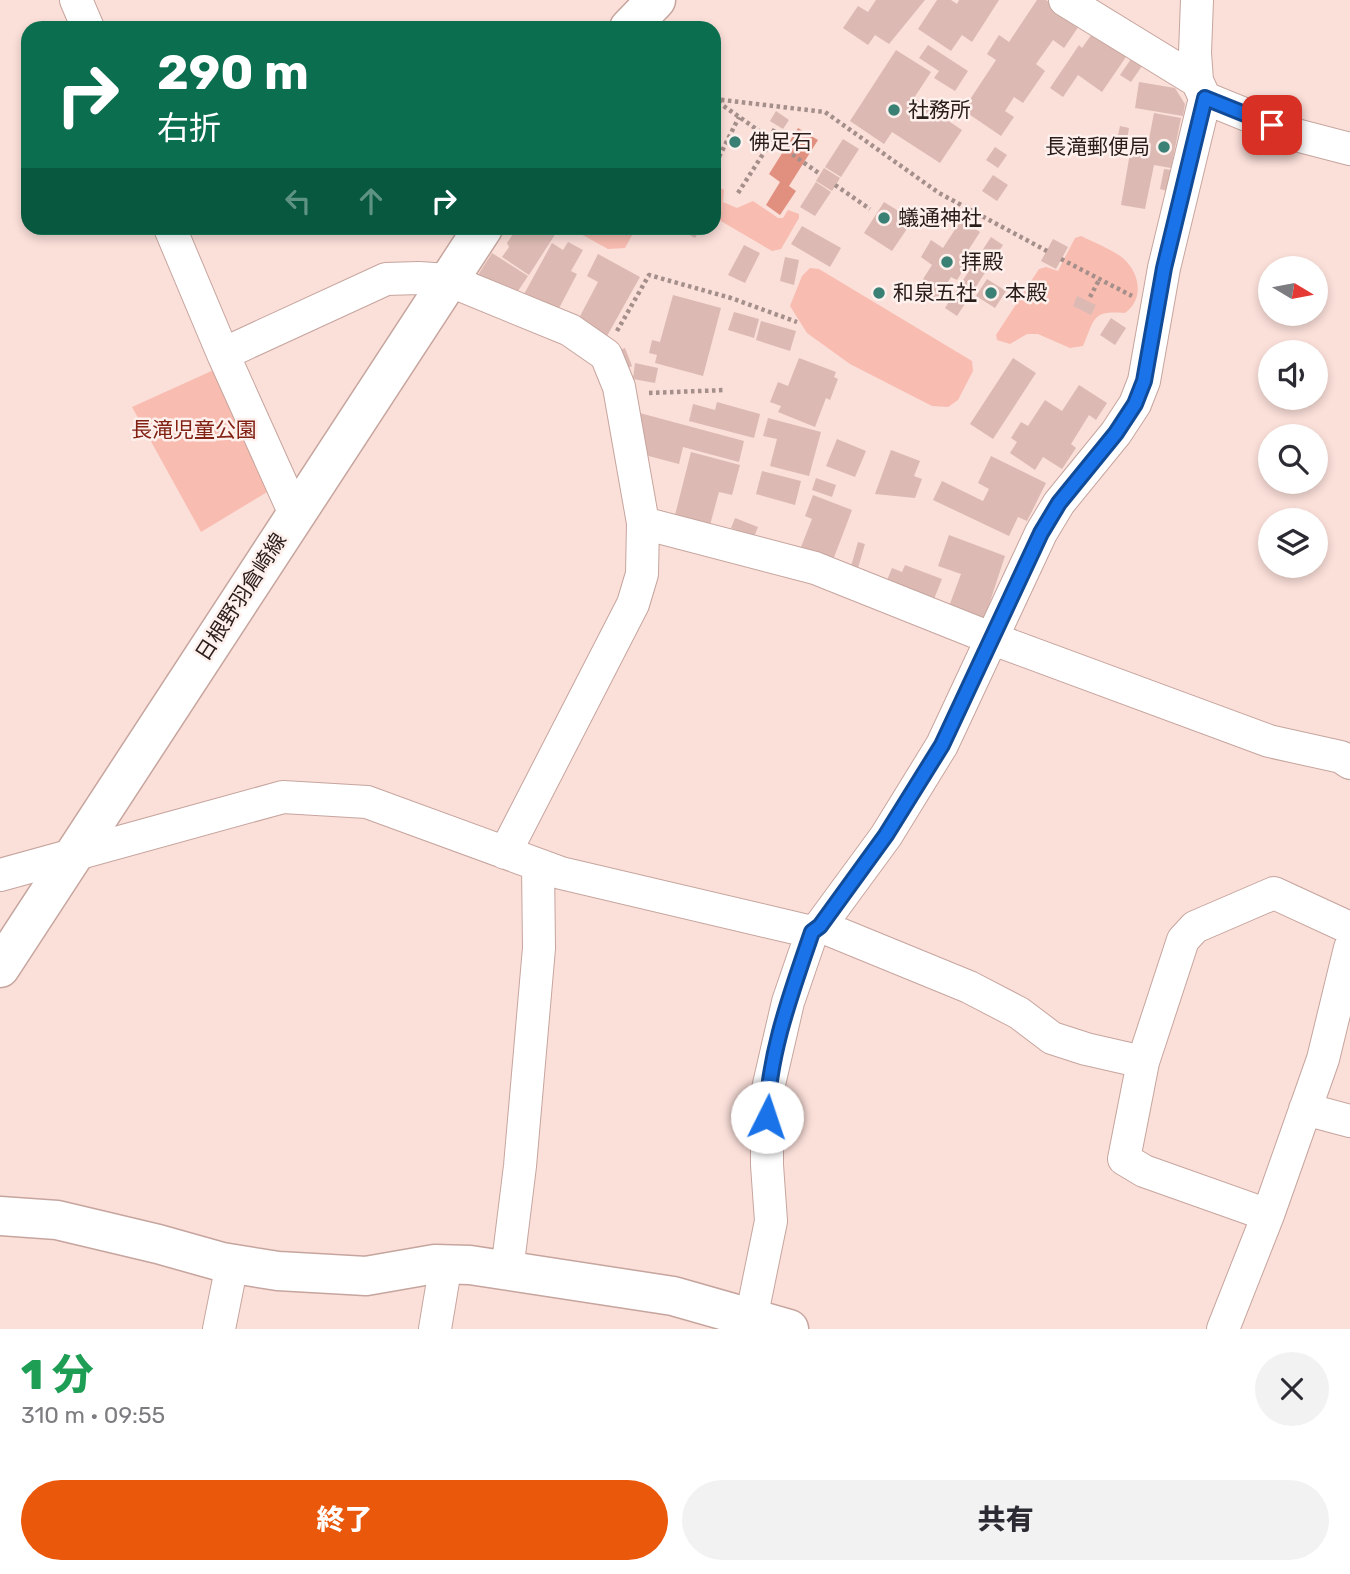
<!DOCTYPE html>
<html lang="ja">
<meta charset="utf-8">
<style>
:root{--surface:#fff;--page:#f2f2f3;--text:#2b2b33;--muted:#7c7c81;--accent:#ea580c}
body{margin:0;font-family:Rubik,"Noto Sans JP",sans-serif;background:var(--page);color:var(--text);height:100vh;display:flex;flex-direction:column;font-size:26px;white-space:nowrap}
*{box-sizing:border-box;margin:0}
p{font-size:23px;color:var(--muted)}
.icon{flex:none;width:38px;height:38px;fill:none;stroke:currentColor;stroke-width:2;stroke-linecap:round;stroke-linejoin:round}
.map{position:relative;height:1329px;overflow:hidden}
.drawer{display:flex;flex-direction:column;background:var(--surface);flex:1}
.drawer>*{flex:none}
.banner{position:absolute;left:21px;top:21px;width:700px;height:214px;border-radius:21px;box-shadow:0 4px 10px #0003;background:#0b6e4f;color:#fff;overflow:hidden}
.needle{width:46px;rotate:100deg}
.fabs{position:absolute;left:1258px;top:256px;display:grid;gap:14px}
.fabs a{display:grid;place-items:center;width:70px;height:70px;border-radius:50%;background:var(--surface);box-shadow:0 4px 10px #0003;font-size:35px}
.pin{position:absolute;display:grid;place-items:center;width:60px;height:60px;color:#fff;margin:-30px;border-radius:14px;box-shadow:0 4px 10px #0006}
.me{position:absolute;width:77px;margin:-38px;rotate:4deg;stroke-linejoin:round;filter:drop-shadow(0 0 5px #0008)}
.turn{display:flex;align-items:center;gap:24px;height:147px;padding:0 21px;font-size:32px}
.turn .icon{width:91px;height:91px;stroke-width:2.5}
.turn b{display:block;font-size:49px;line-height:60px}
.lanes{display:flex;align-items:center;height:66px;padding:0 21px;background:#0003;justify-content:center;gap:35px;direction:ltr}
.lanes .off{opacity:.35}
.round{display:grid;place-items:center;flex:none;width:74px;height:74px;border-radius:37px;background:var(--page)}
.head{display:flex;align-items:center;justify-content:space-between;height:119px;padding:0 21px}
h1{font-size:42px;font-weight:800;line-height:52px;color:#1e9e55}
.primary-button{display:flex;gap:14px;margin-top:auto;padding:14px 21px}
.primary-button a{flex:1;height:80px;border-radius:42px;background:var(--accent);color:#fff;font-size:28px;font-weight:800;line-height:80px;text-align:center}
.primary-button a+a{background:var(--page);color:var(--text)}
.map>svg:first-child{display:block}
</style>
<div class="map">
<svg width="1350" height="1329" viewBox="0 0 1350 1329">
<rect width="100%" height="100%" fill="#fbdfd9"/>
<path fill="#f8bcb1" d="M714,184L724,190L723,202L737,208L753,201L778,218H783L788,210L799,214V218L781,249L772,251L714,217Z
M570,228H636L625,248L608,249Z
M1081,236C1093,242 1116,251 1125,260C1141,276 1143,300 1125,313C1092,310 1095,318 1083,346L1070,348L1038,334H1027L1010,344L997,340L996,335L1039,269L1046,267L1058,271L1075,238Z
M810,268L819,269L972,361L973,371L958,400L948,407L932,406L850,364L807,333L790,306L802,276Z
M216,369L267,492L201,532L132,407Z"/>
<path fill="#e19080" d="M798,128L818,140L789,186L796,191L780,215L766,205L780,182L769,174Z"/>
<path fill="#dcbab3" d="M876,0H925L889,44L875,35L868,45L843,28L858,6L868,12Z
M937,0H951L957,4L959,0H999L972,42L962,35L951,51L918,29Z
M1037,0H1046L1081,23L1064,48L1053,40L1036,64L1045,71L1023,103L1014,97L1005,111L1014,117L1001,136L963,110L996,60L987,54L999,35L1009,42Z
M1094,31L1128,54L1102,92L1078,75L1063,97L1050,88L1079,45L1082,48Z
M928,45L968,71L955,91L934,78L939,71L919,58Z
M896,50L931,72L914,98L962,130L940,163L892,132L884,144L850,121Z
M1131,59L1142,66L1131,82L1120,75Z
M1139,82L1175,88L1185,104L1183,116L1135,108Z
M776,111L789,120L783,129L770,121Z
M1154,113L1181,118L1171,168L1154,165L1145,209L1121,205L1133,136L1149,139Z
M1120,126L1129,128L1126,147L1116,145Z
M843,139L859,149L841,177L825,167Z
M995,147L1007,155L998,168L986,160Z
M824,168L840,178L832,191L816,181Z
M1164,169L1171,170L1167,191L1160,189Z
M993,175L1008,185L997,201L982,191Z
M816,182L831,192L815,216L800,207Z
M884,202L913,220L892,251L864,233Z
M961,220L980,232L962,260L967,264L957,280L951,277L935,302L916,290L932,265L921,257L931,240L943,248Z
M802,226L841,248L830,267L791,244Z
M517,228H549L556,233L529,275L502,257L509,247L507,243Z
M677,228H701L695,238Z
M991,237L1003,245L957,316L945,308Z
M1053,239L1068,247L1056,269L1041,261Z
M568,242L583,250L571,271L577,274L556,314L523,296L552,243L563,250Z
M744,245L760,253L745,283L728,275Z
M492,253L528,276L514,297L476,278Z
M598,254L640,277L607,336L578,320L598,282L587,276Z
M785,257L799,260L794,285L780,281Z
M987,279L1006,291L995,308L976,296Z
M673,295L721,308L703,376L655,363L657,355L649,353L652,340L660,342Z
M1077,296L1096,305L1091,315L1073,306Z
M734,312L759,319L754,338L728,330Z
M1111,318L1126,328L1115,345L1100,335Z
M761,321L796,331L790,351L756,340Z
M625,348L632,366L626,369L618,351Z
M799,358L836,372L834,377L838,379L830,400L826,398L815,427L778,412L781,406L770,402L778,382L788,386Z
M1013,358L1036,373L993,439L970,424Z
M635,363L658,368L655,383L633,379Z
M1079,385L1107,403L1096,420L1089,415L1071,444L1076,448L1062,469L1043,457L1035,470L1010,453L1017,442L1011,438L1021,422L1028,426L1045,400L1062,411Z
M717,402L760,414L754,438L689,421L693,404L715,410Z
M636,412L744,441L739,462L683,447L679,464L641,454Z
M768,418L821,432L809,476L770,466L777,439L763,436Z
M837,439L866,451L855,477L826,466Z
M891,450L920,461L914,476L922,479L915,498L875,494Z
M691,452L740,465L732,495L719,492L710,525L675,515Z
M991,456L1046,483L1027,521L1018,517L1009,536L933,500L942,481L983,501L989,489L978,483Z
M762,471L801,481L795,505L756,494Z
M816,478L836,485L832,497L812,490Z
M813,495L852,510L833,560L801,547L812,519L805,516Z
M735,518L758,527L754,537L731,528Z
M949,535L1005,556L983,623L948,609L961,574L938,566Z
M858,542L865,544L858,568L851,566Z
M905,565L942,579L932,604L885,585L892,568L902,572Z"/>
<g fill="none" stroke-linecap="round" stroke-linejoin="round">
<g stroke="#c6a59e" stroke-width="34">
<path id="street" d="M76,0L88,28
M1065,0L1197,81L1205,98L1296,135L1350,149
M1197,81L1195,53L1197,0
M170,228L223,354L295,514
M223,354L386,279L419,278L448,280L570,330L606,355L619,387L643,523L815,568L993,639L1269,741L1341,757L1350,763
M505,853L633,604L642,574L643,523
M0,875L283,797L367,802L561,873L812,932
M820,926L969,987L1019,1013L1052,1038L1086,1049L1143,1062
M1305,1109L1350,1121
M1268,1215L1144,1171L1124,1159L1143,1062L1183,940L1195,927L1274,893L1350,928
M507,1271L520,1166L539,948L538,865
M751,1319L771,1221L767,1165V1093L788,1002L812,932L820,926L886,836L942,745L1041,533L1059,503L1116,433L1135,404L1144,381L1164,268L1205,98
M219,1329L232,1264
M435,1329L446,1263
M1223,1329L1268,1215L1323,1059L1350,948"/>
</g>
<g stroke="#c6a59e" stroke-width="41">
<path id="secondary" d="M629,28L656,0
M0,968L483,228
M0,1216L57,1220L158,1244L222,1262L278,1271L366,1276L435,1264L470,1265L673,1296L789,1329"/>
</g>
<path stroke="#a58f8b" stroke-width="4.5" stroke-dasharray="3.5 3.5" stroke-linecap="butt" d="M714,99L825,112L939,193L1047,251
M718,102L820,174
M769,138L776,127
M716,163L739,117
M835,185L870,209
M738,193L772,140
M1061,259L1132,296
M1090,297L1099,280
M617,331L649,275L731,298L797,322
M649,393L725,390"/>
<use href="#street" stroke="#fff" stroke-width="32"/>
<use href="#secondary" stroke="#fff" stroke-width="38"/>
</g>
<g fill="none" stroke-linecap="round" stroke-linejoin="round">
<g stroke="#114b97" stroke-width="18">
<path id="route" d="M767,1117C768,1054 792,991 812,932L820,926L886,835L942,745L1041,533L1059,503L1116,433L1135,404L1144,381L1164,268L1205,98L1272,125"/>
</g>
<use href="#route" stroke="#1a73e8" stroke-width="12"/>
</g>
<g fill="#3b8074" stroke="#fef0ed" stroke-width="2.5">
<circle cx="894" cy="110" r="7"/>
<circle cx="735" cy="142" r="7"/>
<circle cx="1164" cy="147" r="7"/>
<circle cx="884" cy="218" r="7"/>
<circle cx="947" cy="262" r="7"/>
<circle cx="879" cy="293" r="7"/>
<circle cx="991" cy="293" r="7"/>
</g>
<g text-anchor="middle" stroke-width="5" stroke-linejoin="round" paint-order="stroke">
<g font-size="21" fill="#291d1a" stroke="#fef0ed" text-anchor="start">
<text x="908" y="117">社務所</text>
<text x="749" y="149">佛足石</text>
<text x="1150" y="154" text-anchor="end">長滝郵便局</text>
<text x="898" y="225">蟻通神社</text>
<text x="961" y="269">拝殿</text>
<text x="893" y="300">和泉五社</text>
<text x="1005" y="300">本殿</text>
</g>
<g font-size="21" fill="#812214" stroke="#fef0ed">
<text x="194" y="437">長滝児童公園</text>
</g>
<g font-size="21" fill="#291d1a" stroke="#fef0ed">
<text transform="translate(241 597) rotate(-57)" y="7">日根野羽倉崎線</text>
</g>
</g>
</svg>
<div class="fabs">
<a><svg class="needle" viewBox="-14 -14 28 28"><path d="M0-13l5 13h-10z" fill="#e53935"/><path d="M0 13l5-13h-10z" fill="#7c7c81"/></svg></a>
<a><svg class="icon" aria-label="sound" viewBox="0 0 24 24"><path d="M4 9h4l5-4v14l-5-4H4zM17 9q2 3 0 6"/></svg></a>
<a><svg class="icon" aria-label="search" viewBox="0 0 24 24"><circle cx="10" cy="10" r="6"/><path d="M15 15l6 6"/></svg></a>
<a><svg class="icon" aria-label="layers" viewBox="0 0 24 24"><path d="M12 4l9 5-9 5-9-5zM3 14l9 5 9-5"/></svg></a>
</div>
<div class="pin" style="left:1272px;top:125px;background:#d93025"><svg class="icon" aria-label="arrive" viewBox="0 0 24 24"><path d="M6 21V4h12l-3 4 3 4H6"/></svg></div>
<svg class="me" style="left:767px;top:1117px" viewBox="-20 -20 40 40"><circle r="19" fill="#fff"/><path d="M0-13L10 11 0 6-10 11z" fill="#1a73e8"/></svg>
<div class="banner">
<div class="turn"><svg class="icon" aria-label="right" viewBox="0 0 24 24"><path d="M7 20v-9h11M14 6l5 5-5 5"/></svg><div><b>290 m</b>右折</div></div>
<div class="lanes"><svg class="icon off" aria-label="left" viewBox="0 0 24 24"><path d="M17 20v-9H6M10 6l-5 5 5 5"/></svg><svg class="icon off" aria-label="ahead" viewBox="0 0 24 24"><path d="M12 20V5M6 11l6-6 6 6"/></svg><svg class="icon" aria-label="right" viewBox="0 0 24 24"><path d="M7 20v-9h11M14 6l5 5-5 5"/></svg></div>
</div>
</div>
<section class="drawer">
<div class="head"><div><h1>1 分</h1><p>310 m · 09:55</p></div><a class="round"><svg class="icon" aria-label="close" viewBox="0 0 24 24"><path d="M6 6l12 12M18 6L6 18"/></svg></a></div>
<div class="primary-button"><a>終了</a><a>共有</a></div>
</section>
